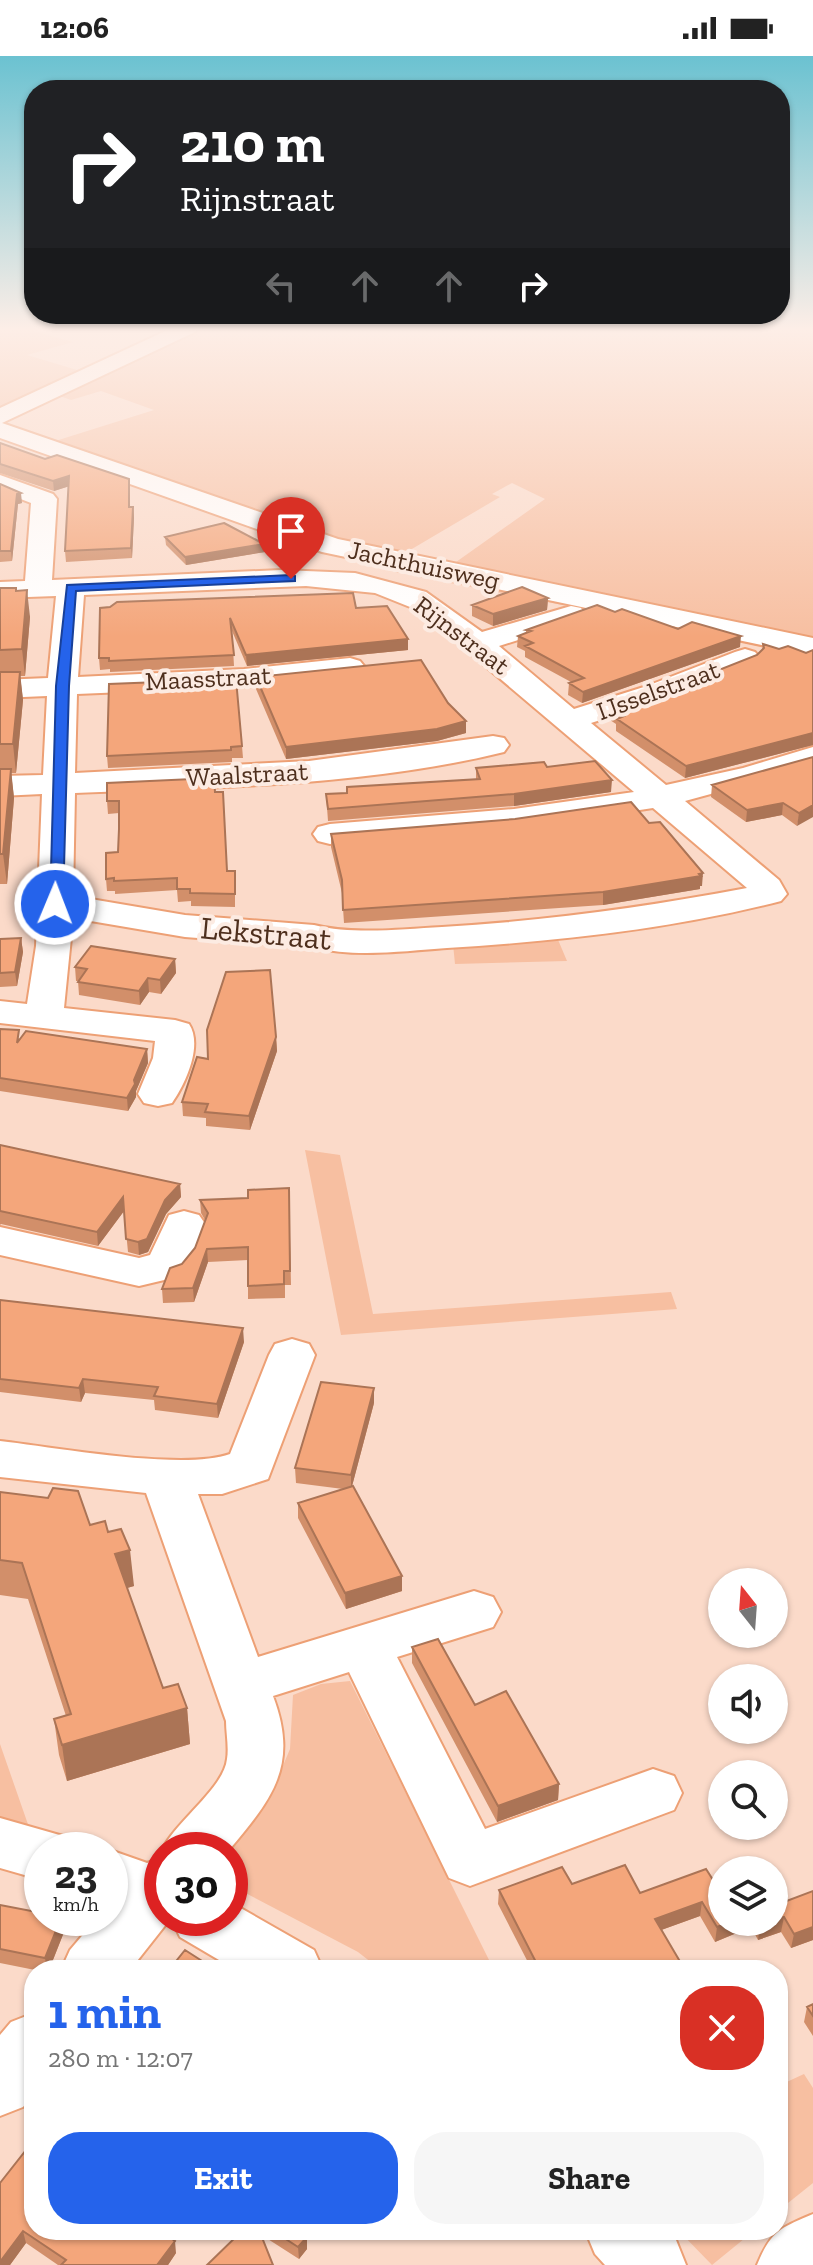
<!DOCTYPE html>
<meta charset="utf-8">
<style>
:root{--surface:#fff;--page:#f6f6f6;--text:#222;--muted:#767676;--accent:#2563eb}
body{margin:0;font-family:"Zilla Slab",serif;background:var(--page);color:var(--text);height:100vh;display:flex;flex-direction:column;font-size:30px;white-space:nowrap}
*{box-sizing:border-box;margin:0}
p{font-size:26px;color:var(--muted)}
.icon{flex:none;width:44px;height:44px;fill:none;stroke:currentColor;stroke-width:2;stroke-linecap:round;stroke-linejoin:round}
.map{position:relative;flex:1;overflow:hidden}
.sheet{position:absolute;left:24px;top:1904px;width:764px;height:280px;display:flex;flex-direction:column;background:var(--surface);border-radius:32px;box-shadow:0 2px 6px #0004}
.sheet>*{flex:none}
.banner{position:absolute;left:24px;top:24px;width:766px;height:244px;border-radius:32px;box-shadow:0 2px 6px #0004;background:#202124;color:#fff;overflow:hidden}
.needle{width:52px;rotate:343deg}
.controls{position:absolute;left:708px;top:1512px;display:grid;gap:16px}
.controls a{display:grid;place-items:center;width:80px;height:80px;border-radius:50%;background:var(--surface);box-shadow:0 2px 6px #0004;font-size:40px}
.speed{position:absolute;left:24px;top:1776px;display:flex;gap:16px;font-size:40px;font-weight:700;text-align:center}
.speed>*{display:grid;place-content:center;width:104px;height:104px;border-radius:50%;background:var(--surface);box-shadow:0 2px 6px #0004;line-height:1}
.speed small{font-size:20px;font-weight:400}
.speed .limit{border:12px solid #d22;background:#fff;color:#111}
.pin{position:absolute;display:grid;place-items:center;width:68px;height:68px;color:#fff;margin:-82px -34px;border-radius:50% 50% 50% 0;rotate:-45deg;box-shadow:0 0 8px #0007}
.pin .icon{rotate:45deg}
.me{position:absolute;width:88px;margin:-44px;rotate:1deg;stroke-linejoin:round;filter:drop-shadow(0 0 6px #0008)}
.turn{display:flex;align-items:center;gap:28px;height:168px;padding:0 24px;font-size:36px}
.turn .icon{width:104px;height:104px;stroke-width:2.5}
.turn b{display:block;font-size:56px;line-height:68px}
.lanes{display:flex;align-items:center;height:76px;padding:0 24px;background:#0003;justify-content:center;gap:40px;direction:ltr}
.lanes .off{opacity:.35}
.round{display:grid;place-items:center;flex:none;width:84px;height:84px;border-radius:32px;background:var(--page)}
.headline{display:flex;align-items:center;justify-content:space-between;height:136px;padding:0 24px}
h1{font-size:48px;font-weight:800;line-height:60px;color:var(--accent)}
.button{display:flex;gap:16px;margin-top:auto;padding:16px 24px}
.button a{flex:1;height:92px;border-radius:32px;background:var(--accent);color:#fff;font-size:32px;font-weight:800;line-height:92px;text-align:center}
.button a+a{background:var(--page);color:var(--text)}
.status{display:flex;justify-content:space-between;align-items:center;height:56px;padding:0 40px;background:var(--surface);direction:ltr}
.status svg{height:22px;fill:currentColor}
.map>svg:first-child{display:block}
</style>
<div class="status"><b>12:06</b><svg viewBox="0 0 49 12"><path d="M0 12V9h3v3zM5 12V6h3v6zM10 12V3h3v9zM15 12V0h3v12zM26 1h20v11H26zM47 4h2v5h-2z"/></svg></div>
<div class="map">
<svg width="813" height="2209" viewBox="0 0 813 2209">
<rect width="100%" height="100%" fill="#fbdac9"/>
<path fill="#f7bfa1" d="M0,272H22L73,286L27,299L87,317L0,358Z
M194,272H813V585L449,511L545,443L512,427L492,438L500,441L400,500L359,491L49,387L154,354L101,335L71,344L54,338Z
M392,507L813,595V602L624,561L389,515Z
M556,879L567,905L455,908L453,888Z
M305,1094L340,1099L373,1258L671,1236L677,1253L341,1279Z
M350,1625L494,1914H381L358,1896L230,1829V1794H219L274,1731L290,1693L293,1639L321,1628Z
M0,1688L31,1777L0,1768Z
M804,2018L813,2032V2127L778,2155V2030Z
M678,2174H755L712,2209Z"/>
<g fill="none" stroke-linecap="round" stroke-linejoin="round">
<g stroke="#eda075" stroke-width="4">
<path id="minor" d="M172,272H198L195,276L2,367L338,483L813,582V600L322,496L0,382V352Z
M0,419L53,438L57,443L52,524L281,514L355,517L426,536L482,576L571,550L581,552L585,558L581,564L499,590L574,653L647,630L735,596L745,593L755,596L760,602L755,608L669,642L591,667L666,729L743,712L813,691V710L685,745L779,824L787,838L781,845C672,873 559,885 447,892C404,895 354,902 313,891L185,881L73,862L64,952L175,964L189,968C203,989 186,1027 172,1047L158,1050L144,1047L138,1038L153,1002L155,985L0,967V945L27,948L36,890L42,738L0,740V720L43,719L47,640L0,642V624L48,622L56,540L0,542V526L25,525L31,447L0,435ZM306,530L375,537L420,555L634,736L514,753L330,768L318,771L313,778L318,785L330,788L514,773L653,752L747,832C646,851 545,865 442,871C401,873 354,879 314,869L185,859L73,840L75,737C217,731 366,730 504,696L509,689L504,682L493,680L309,705L75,717L77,638L244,631L350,620L360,617L365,611L360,605L350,602L244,613L78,621L84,539Z
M184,1155L199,1159L206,1169L193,1204L181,1220L139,1230L0,1199V1171L139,1202L150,1199L169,1159Z
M292,1283L309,1288L315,1299L268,1423L222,1438H198L258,1601L474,1535L493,1541L501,1556L493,1571L397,1601L485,1773L653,1713L674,1720L682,1737L674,1754L470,1830L449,1822L349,1616L273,1640C299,1709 273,1742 229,1794H162C176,1765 224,1732 227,1703C229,1691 226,1677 226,1665L146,1437L0,1421V1385C54,1391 183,1415 230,1398L269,1299L275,1288Z
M0,1762L63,1780L70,1794H42V1824L0,1812Z
M110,1794L147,1807L162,1802V1862H230V1846L314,1894L323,1914H236L180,1881L171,1862L130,1914H61L70,1894L97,1862H110Z
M34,1957V2037L23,2051L0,2060V1979L11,1966Z
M813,2158V2209H757C771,2175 780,2172 813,2158Z
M585,2174H667L676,2184L686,2209H605L595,2198Z"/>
</g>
<use href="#minor" fill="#fff" fill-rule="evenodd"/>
</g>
<path fill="#d28f6a" d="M0,387L130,433V451H133L134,461L132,502L66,506L65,495L69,430L54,435L0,417Z
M0,428L22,447L18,448L12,505L0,506Z
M165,481L264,488L265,496L186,509L166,489Z
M0,532L17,535L30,561L25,620H20L23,644L16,717H11L14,742L7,828H0Z
M548,542L547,554L493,570L472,560V549Z
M100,552H356L408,594L247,610L232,575L234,610L110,616V613L100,614L99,602Z
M615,556L678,573L740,591L582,647L568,639L569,627L571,626L525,601V595L517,591L518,580L526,577V574Z
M763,588L779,593L806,597L813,594V689L685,722L616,675V668L610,664L611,652L671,633L757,599L762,594Z
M256,621L448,647L466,665V677L437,685L286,703L256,633Z
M242,690L243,702H232V706L108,712L107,700Z
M813,701L797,770L782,759L746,766L711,741L712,729Z
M547,711L611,736L514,750L328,765L326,738L347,737V731L476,723V712Z
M215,736L227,815L235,828V851L191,850V845L178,846L177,834L115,838V835H107L106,823L118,796L119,757L108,758L107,745Z
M331,778L702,830H700V833L603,849L344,867L342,837L331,791Z
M21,882L23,896L17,930L0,931V883Z
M175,903L176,917L161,938L149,936L140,949L79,939L78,925H76L75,911Z
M0,973L20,983L147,993L148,1007L136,1035V1041L128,1055L0,1035Z
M276,981L277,995L250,1074L206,1070V1062L183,1060L182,1046L208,1003Z
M0,1089L180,1128L181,1141L166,1158L148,1196L139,1199L128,1196L124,1155L98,1190L1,1168L0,1169Z
M289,1132L291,1229H285V1242L248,1243V1204L208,1206L194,1246L163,1247L162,1233L195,1192L205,1164L201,1157L200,1144L248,1142Z
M0,1244L244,1286L218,1362L155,1354L154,1344L85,1337L81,1346L0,1336Z
M374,1347L352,1430L402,1535L346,1553L298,1462V1447L343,1433L296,1427L295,1412Z
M0,1436L108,1476L134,1530L127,1532L163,1632L187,1652L190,1688L67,1725L59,1699L54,1663L66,1660L28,1543L0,1539Z
M412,1591L559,1728L558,1744L497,1766L412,1607Z
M706,1813L722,1866H774L784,1846L813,1835V1884L791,1892L781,1876L758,1884L751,1871L715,1886L700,1860L661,1874L685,1914H532L498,1848L499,1834L572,1828L640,1837Z
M0,1849L62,1862L64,1876L49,1914H35L0,1907Z
M813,1948V1980L804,1966L807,1951Z
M0,2127L176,2197L168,2209H58L26,2187L10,2209H0Z
M243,2174H299L307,2181V2193L299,2203L260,2178Z"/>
<path fill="#ab7456" d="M69,420L70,430L54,435L53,425Z
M21,437L22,447L18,448L12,505L11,495L17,438Z
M133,451L134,461L132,502L131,492Z
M264,488L265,496L186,509L185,501Z
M27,534L30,561L25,620L22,593Z
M548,542L547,554L493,570V558Z
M741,580L740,591L582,647L583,636Z
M408,583V594L247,610L246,599Z
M20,616L23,644L16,717L13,688Z
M466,665V677L437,685L286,703V691Z
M813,677V689L685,722L686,710Z
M11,713L14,742L7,828L3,798Z
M612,724L611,736L514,750V738Z
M783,747L782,759L746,766L747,754Z
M813,749V761L797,770L799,757Z
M703,817L702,830H700V833L603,849V836Z
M21,882L23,896L17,930L15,916Z
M175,903L176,917L161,938L160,924Z
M148,922L149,936L140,949L139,935Z
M276,981L277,995L250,1074L249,1060Z
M147,993L148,1007L136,1035V1041L128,1055L127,1042Z
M180,1128L181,1141L166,1158L148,1196L139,1199L138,1186L165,1144Z
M123,1141L124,1155L98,1190L97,1176Z
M207,1193L208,1206L194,1246L193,1232Z
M243,1272L244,1286L218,1362L217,1348Z
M83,1323L85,1337L81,1346L79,1332Z
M374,1332V1347L351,1434V1419Z
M130,1494L134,1530L120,1534L115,1498Z
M402,1520V1535L346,1553L345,1537Z
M187,1652L190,1688L67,1725L62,1689Z
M559,1728L558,1744L497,1766L498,1750Z
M702,1846L700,1860L653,1877L655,1863Z
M784,1861L781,1876L758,1884L760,1869L769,1866H774V1864Z
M62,1862L64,1876L49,1914H47L45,1902Z
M730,1866H751V1871L715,1886L717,1871Z
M813,1871V1884L791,1892L794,1878Z
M23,2175L26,2187L10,2209H0V2206Z
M307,2181V2193L299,2203L298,2191Z
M175,2185L176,2197L168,2209H157Z"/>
<path fill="#f4a67b" stroke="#ab7456" stroke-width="2" d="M0,387L45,403L57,399L129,423V451H133L131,492L65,495L69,420L53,425L0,408Z
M0,428L21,437L17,438L11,495H0Z
M224,467L264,488L185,501L165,481Z
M522,531L548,542L493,558L472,549Z
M0,532H16V535L27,534L22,593L0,594Z
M353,537L356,552L387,550L408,583L246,599L230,562L234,599L109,605V602H99L100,552L110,551L117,546Z
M597,549L615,556L622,553L678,573L692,566L741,580L583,636L569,627L584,622L525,590L533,587L518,580L531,575L526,574Z
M763,588L779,593L788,590L806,597L813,594V677L686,710L617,663L624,660L611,652L671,633L757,599L764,592Z
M421,604L448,647L466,665L437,673L286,691L256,621Z
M0,616H20L13,688H0Z
M236,623L242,690L231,691V694L107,700L109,628Z
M813,701V749L799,757L783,747L747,754L712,729Z
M595,705L612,724L514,738L328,753L326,738L347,737V731L480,723L476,712L544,706L547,711Z
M0,713H11L3,798H0Z
M214,722L215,736H223L227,815H235V838L190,837V833H177V822L114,825V822L106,823V797L118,796L119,773V745H107V727Z
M631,746L649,767L660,766L703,817L699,818L701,820L603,836L343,854L342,824L331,778L515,763Z
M21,882L15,916L0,917V883Z
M91,890L175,903L160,924L148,922L139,935L78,926L87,913L75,911Z
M270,914L276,981L249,1060L205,1056L208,1048L182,1046L197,1001L208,1003L207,974L226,916Z
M0,973L19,974L17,987L26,975L147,993L134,1024L135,1028L127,1042L0,1022Z
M0,1089L180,1128L165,1144L147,1183L138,1186L126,1183L123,1141L97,1176L0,1155Z
M289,1132L290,1215H284V1228L248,1230V1191L207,1193L193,1232L162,1233L170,1212L182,1208L195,1192L208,1157L200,1144L248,1142V1134Z
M0,1244L243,1272L217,1348L154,1340L158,1331L83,1323L79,1332L0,1323Z
M321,1326L374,1332L351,1419L295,1412Z
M353,1430L402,1520L345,1537L298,1447Z
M53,1432L78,1435L90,1469L105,1465L108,1476L121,1473L130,1494L115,1498L163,1632L178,1628L187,1652L62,1689L54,1663L71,1658L22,1507L0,1504V1436L48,1442Z
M438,1583L475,1649L506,1635L559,1728L498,1750L412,1591Z
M625,1809L640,1837L706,1813L715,1827L722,1824V1866H730L717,1871L702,1846L655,1863L685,1914H540L499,1834L562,1811L572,1828Z
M762,1810L765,1814H750Z
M774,1829L784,1846L813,1835V1871L794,1878L784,1861L774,1864Z
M0,1849L42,1857V1862H61L45,1902L0,1893Z
M185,1894L216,1914H169Z
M813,1948V1960L807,1951Z
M34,2084V2174H159L175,2185L157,2209H61L66,2204L23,2175L0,2206V2127Z
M243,2174H259L273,2209H207Z
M272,2174H299L307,2181L298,2191Z"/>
<linearGradient id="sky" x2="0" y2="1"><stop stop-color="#6bc2d1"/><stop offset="0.47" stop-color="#fdeee7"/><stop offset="1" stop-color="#fdeee7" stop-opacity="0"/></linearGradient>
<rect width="813" height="581" fill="url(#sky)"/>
<path fill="#2563eb" stroke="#184099" stroke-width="2" d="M291,519L295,520V525L76,535L69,630L63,848L55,852L50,851L56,630L67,529Z"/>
<g text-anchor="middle" stroke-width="8" stroke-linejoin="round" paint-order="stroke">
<g font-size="26" fill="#4e2f1d" stroke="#fcebe2">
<text transform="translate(424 509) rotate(12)" y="9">Jachthuisweg</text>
<text transform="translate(462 579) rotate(37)" y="9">Rijnstraat</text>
<text transform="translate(208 622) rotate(-3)" y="9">Maasstraat</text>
<text transform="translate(658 634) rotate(-20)" y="9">IJsselstraat</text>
<text transform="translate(247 718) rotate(-3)" y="9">Waalstraat</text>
</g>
<g font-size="32" fill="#4e2f1d" stroke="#fcebe2">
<text transform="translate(266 877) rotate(5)" y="11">Lekstraat</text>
</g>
</g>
</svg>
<div class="controls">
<a><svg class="needle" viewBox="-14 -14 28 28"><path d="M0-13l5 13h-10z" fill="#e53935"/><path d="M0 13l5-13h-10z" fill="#767676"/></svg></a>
<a><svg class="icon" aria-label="sound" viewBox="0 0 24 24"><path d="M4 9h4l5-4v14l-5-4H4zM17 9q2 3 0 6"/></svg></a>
<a><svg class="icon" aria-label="search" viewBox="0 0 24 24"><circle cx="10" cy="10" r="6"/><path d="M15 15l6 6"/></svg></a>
<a><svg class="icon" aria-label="layers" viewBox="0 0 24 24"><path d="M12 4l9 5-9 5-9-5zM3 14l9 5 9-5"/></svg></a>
</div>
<div class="speed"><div>23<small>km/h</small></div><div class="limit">30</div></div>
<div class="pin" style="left:291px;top:523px;background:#d93025"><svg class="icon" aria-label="arrive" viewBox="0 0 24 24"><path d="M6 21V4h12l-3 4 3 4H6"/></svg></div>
<svg class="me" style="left:55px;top:848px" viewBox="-20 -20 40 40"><circle r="17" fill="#2563eb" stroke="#fff" stroke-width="3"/><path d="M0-11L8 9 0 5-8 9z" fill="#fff"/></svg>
<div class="banner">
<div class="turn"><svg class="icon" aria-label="right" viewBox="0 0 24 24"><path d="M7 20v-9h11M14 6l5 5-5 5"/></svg><div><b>210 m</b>Rijnstraat</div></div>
<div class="lanes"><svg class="icon off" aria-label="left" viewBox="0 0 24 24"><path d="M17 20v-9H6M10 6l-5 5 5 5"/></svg><svg class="icon off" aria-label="ahead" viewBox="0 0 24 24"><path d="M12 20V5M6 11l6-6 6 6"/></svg><svg class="icon off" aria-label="ahead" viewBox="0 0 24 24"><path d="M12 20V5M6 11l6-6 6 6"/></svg><svg class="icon" aria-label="right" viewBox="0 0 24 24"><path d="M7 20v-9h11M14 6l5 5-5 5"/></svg></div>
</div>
<section class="sheet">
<div class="headline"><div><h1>1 min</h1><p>280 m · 12:07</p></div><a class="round" style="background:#d93025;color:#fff"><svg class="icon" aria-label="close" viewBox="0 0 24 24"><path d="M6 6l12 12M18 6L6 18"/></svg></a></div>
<div class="button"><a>Exit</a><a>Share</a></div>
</section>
</div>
